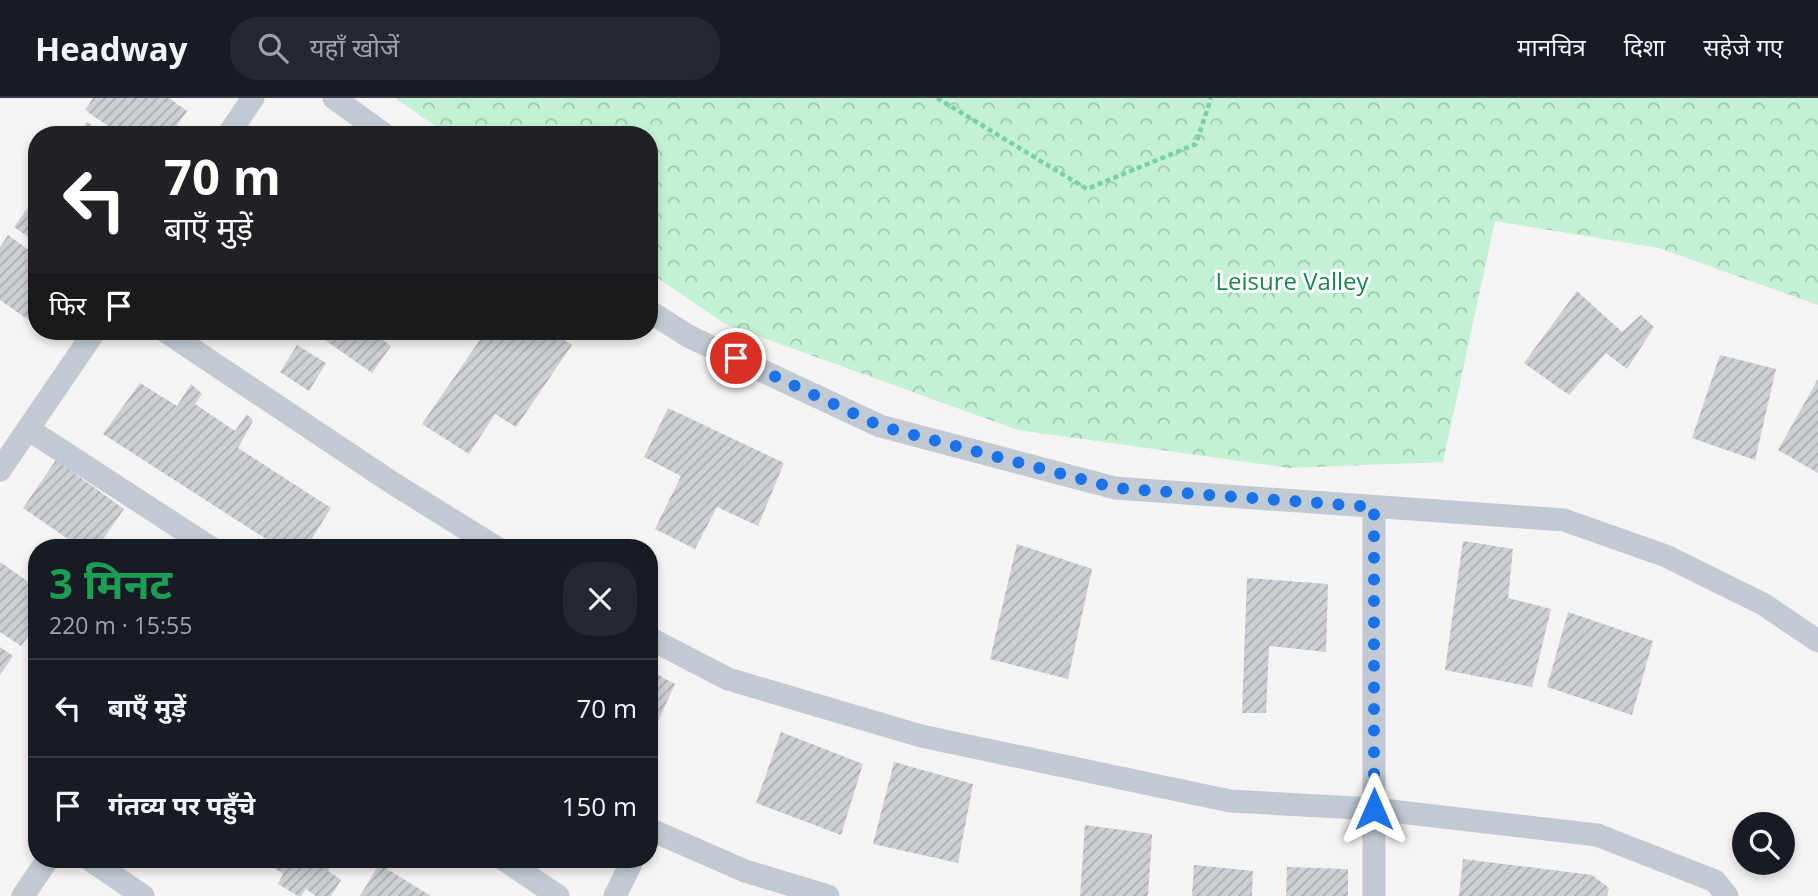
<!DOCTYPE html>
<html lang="hi">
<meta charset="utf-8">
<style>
:root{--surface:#171b24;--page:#242831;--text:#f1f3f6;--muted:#9ea1a6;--line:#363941}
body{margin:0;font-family:"Open Sans","Noto Sans Devanagari",sans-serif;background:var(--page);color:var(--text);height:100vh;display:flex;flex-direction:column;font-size:26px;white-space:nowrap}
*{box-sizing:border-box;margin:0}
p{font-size:23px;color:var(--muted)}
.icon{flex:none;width:38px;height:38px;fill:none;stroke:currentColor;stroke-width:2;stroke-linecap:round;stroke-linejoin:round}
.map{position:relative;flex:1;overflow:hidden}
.side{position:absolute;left:28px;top:441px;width:630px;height:329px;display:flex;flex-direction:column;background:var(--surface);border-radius:28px;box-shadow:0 4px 10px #0003}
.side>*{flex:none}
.hud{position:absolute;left:28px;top:28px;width:630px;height:214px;border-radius:28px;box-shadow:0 4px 10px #0003;background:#202124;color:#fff;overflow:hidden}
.tools{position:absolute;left:1732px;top:714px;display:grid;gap:14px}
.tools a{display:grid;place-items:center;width:63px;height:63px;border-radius:50%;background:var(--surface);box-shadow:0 4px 10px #0003;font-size:35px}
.pin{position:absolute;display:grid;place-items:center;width:60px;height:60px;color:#fff;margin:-30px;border:4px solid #fff;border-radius:50%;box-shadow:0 2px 7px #0007}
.me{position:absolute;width:77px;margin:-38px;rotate:0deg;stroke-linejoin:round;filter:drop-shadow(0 0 5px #0008)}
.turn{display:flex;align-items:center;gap:24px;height:147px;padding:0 21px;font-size:32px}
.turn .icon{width:91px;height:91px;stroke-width:2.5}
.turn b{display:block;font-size:49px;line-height:60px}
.then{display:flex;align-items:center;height:66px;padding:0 21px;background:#0003;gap:14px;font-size:26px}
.round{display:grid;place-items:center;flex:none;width:74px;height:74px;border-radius:28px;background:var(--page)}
.head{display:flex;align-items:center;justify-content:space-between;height:119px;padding:0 21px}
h1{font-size:42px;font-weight:700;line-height:52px;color:#1e9e55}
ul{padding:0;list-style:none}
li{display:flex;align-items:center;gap:21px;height:98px;padding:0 21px;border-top:2px solid var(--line)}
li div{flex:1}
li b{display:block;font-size:26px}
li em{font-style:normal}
header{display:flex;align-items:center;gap:42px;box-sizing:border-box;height:98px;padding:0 35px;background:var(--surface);border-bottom:2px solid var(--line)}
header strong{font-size:33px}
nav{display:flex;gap:38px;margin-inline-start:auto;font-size:24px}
.search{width:490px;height:63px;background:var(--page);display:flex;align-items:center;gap:18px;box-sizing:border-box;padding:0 24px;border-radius:28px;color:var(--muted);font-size:26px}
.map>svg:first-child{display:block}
</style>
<header>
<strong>Headway</strong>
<div class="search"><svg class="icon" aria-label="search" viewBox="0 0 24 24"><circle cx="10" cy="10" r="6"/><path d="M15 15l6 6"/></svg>यहाँ खोजें</div>
<nav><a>मानचित्र</a><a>दिशा</a><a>सहेजे गए</a></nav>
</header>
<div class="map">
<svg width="1818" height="798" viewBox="0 0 1818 798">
<defs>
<pattern id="forest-crowns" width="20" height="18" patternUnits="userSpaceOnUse" patternTransform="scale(1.75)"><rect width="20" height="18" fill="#c3f1d5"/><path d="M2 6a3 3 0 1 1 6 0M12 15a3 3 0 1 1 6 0" fill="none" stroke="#a0c6b0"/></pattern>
<pattern id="building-hatch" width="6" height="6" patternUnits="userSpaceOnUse" patternTransform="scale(1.75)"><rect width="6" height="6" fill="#cdcfd5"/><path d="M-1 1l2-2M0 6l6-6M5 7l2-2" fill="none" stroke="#a8abb0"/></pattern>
</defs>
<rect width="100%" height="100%" fill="#f5f3f3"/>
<path fill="url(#forest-crowns)" d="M395,0H1818V207L1659,150L1495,123L1443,364L1289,370L1018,332L725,226L649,174V37H448Z"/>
<path fill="url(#building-hatch)" d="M93,0H169L187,13L170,37H121L85,12Z
M87,24L105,37H79Z
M37,97V145L14,129Z
M8,137L37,158V228L0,202V149Z
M1577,193L1622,234L1641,217L1654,229L1627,271L1606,255L1569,297L1524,265Z
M312,233H371L391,248L372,275Z
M486,233H549L572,247L516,329L495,316L469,356L422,326Z
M297,247L326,265L309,293L280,274Z
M1720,257L1776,271L1755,362L1692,340Z
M1818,281V375L1778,352Z
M140,285L177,308L191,286L202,296L195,306L235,333L247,316L253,323L238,350L331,410L306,450H280L103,336Z
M668,310L784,365L758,428L717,409L695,451L655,431L681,378L644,359Z
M56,362L124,411L97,450H81L23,410Z
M1463,443L1513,451L1508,500L1551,511L1532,589L1445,572Z
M1017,446L1092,471L1068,581L990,561Z
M0,464L37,490V526L21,548L0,534Z
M1247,480L1328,486L1326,554L1269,548L1266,615H1242Z
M1568,514L1653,543L1632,617L1547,589Z
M0,549L13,558L0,577Z
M649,572L675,586L649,643Z
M781,634L863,666L841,737L756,705Z
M894,664L973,686L958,765L873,746Z
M1085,727L1152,736L1148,798H1080Z
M260,761H335L328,773L341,782L331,798H316L306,791L301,798H298L278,786L283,776Z
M1463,761L1592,777L1609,790L1607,798H1459Z
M379,766L431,798H360Z
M1194,767L1253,773L1252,798H1192Z
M1287,769L1348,771V798H1286Z"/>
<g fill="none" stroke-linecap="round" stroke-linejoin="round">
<path stroke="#7ad0a6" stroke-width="4.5" stroke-dasharray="5 3.5" stroke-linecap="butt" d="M937,0L1087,91L1196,46L1211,0"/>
<path stroke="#c1cad2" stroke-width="23" d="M334,0L385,37
M228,37L253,0
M649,213L688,238L880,328L1115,390L1564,422L1666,458L1763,506L1818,543
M165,233L394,386L497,450
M28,331L211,450
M0,372L95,233
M649,540L728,581L921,638L1230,703L1374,711L1597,737L1715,783L1727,798
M649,731L745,773L828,798
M89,761L143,798
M503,761L558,798
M23,798L48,761
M615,798L633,761
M1374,798V409"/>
</g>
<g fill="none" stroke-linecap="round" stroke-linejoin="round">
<path stroke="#1a73e8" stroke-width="12" stroke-dasharray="0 21.6" d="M736,260L880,328L1115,390L1374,409V711"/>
</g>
<g text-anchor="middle" stroke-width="6" stroke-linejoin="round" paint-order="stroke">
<g font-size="24" fill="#17864f" stroke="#fff">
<text x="1292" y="192">Leisure Valley</text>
</g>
</g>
</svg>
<div class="tools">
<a><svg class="icon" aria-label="search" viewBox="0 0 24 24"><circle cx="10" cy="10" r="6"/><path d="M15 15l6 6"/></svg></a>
</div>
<div class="pin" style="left:736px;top:260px;background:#d93025"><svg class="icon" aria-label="arrive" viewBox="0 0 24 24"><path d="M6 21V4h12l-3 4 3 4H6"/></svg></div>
<svg class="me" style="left:1374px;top:711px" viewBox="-20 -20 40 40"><path d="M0-17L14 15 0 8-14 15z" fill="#1a73e8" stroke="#fff" stroke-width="4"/></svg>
<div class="hud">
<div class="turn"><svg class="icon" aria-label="left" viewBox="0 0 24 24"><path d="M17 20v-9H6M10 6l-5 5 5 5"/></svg><div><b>70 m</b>बाएँ मुड़ें</div></div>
<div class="then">फिर<svg class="icon" aria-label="arrive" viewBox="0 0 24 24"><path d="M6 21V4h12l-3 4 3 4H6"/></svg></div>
</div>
<section class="side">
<div class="head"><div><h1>3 मिनट</h1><p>220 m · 15:55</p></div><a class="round"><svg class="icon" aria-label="close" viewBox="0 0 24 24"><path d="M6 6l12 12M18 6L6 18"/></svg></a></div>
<ul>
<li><svg class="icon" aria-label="left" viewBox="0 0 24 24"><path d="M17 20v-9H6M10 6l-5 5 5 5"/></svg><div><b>बाएँ मुड़ें</b></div><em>70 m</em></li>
<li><svg class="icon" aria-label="arrive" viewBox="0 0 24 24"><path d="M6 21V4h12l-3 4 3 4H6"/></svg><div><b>गंतव्य पर पहुँचे</b></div><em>150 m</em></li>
</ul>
</section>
</div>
